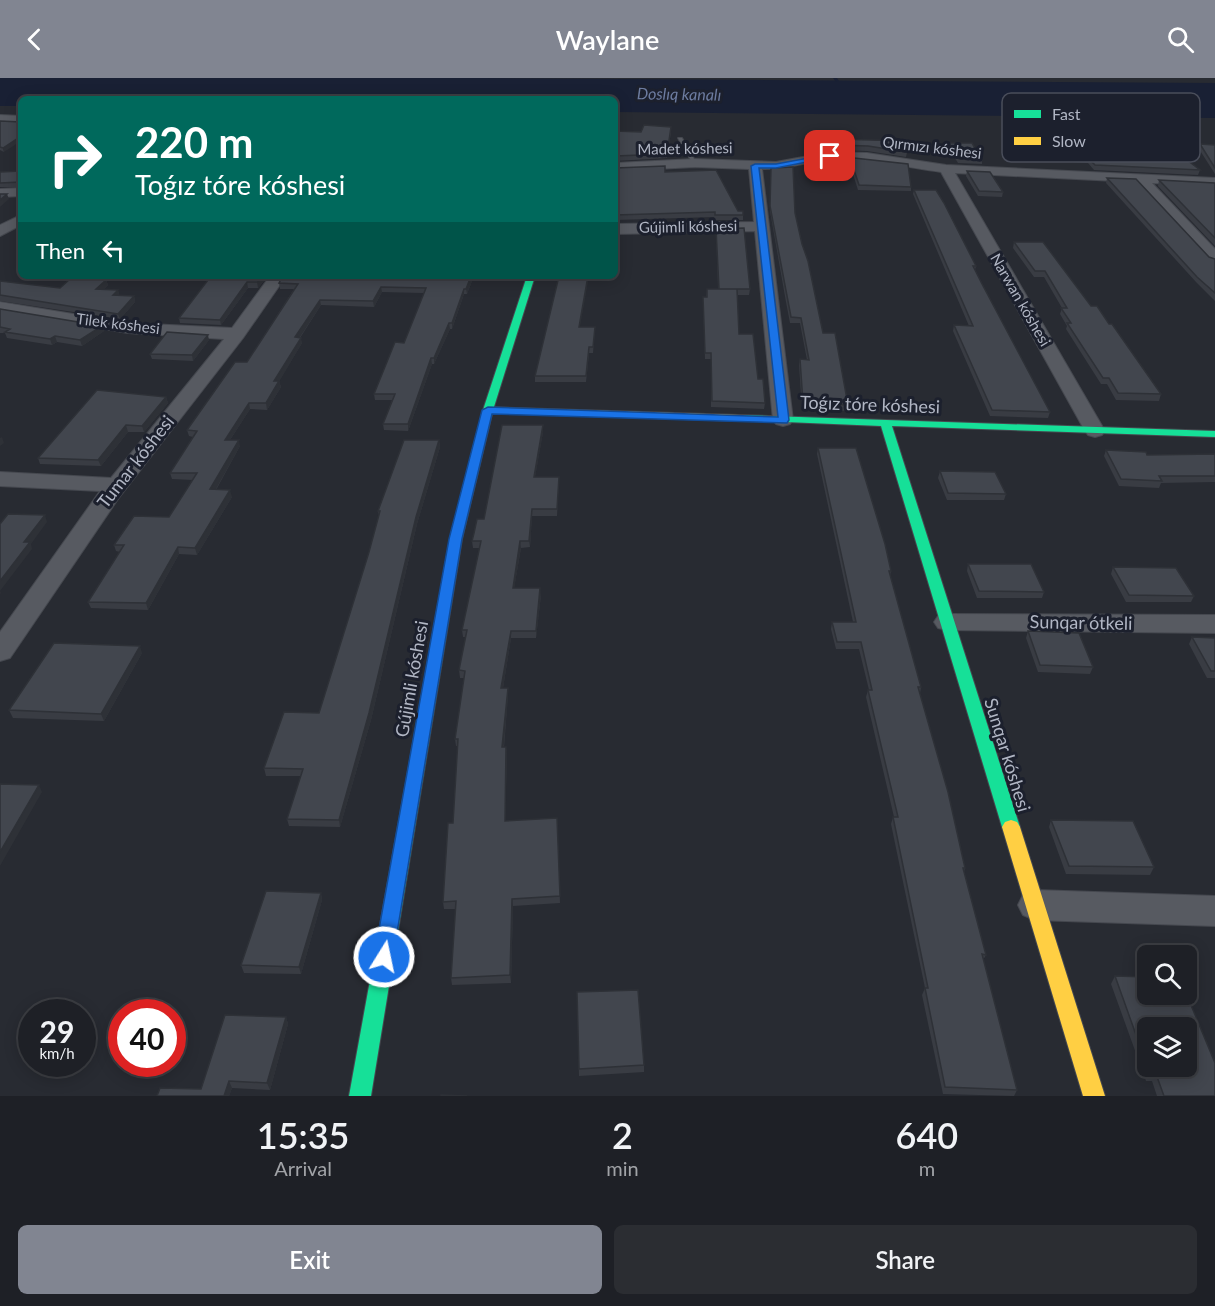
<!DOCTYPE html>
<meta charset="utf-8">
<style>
:root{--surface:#1e2026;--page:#2b2d32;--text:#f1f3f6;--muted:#a1a3a7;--line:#3c3e43;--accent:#818591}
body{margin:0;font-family:Lato,sans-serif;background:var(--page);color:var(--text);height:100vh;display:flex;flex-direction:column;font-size:22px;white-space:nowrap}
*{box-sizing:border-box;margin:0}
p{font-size:20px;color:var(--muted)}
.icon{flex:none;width:33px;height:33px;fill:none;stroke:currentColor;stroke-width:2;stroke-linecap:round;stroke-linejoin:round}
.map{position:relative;height:1018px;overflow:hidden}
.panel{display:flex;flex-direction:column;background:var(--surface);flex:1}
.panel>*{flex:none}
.banner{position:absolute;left:18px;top:18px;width:600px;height:183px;border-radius:9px;box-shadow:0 3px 15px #0003,0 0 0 2px var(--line);background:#00695c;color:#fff;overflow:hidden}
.tools{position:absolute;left:1137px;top:867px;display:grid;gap:12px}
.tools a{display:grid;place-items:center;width:60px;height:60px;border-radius:9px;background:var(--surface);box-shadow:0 3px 15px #0003,0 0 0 2px var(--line);font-size:30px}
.speed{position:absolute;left:18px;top:921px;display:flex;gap:12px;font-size:30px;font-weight:700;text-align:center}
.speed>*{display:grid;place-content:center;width:78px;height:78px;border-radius:50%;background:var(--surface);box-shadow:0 3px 15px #0003,0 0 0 2px var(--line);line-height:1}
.speed small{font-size:15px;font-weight:400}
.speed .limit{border:9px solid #d22;background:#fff;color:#111}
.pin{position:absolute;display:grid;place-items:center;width:51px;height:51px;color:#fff;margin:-26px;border-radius:12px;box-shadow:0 3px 9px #0006}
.me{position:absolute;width:66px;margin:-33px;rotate:10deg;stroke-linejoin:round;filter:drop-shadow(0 0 4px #0008)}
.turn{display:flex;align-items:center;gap:21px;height:126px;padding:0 18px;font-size:27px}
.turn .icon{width:78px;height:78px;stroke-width:2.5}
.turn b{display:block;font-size:42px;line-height:51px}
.then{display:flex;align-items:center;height:57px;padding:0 18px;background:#0003;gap:12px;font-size:22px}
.eta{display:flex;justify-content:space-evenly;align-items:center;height:102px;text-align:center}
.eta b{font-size:36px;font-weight:600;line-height:42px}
.primary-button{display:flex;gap:12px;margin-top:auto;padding:12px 18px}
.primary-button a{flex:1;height:69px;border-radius:9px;background:var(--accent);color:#fff;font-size:24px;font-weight:600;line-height:69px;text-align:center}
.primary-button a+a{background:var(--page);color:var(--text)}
header{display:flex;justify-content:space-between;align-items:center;height:78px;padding:0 18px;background:var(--accent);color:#fff;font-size:27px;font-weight:600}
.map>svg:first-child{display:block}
</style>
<header><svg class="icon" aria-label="back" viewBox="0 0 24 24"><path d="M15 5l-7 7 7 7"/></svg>Waylane<svg class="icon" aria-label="search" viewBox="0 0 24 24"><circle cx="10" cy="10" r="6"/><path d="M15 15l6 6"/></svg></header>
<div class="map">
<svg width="1215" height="1018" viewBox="0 0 1215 1018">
<rect width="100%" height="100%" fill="#282b32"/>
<path fill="#192034" d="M0,0H484L1215,5V40L615,34V21H21V28H0Z"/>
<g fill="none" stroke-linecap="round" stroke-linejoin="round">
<path fill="#192034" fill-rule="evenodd" d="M833,0H837L839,3L836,4Z"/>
<g stroke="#45484f" stroke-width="2">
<path id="lane" d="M678,60H682L697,86H693Z"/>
</g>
<g stroke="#45484f" stroke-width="2">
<path id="street" d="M0,37L21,38V46L0,45Z
M830,74L867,75L946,87L1215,100V108L1152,105L1215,171V185L1209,183L1136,104L955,95L1105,353L1102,357L1095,359L1088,357L1085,353L941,94C905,89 867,80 831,82C807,83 786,92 762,91L793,342L790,346L783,348L776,346L773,342L755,153L615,156V146L754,144L749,91L695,89L615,93V85L695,81L776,84Z
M21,110V118L0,119V111Z
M21,137V147L0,158V147Z
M270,198H286L243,260L118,421L10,580L0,583V554L100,413L0,408V394L111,400L224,261L128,255L0,234V224L128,245L232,250Z
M947,536L1215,537V555L947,552L938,550L934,544L938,538Z
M1035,812L1215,818V848L1035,842L1023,837L1018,827L1023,817Z"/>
</g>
<g stroke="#45484f" stroke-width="2">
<path id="fast" d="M527,198H535L493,332L462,461L371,1018H349L450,461L483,332Z
M739,337L1215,353V359L892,348L1020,749L1017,754L1011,756L1005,754L1002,749L881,348L735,342V338Z"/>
</g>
<g stroke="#45484f" stroke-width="2">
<path id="slow" d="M488,329L739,337L744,340L739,343L484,334V330Z
M1011,742L1017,744L1020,749L1105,1018H1083L1002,749L1005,744Z"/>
</g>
<use href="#lane" fill="#575a61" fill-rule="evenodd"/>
<use href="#street" fill="#575a61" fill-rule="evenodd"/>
<use href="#fast" fill="#16e098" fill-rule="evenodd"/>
<use href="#slow" fill="#ffcf43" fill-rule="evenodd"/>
</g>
<path fill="#393c43" d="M0,43L4,74L0,72Z
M1006,51L1102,70L1133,79L1200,92L1198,97L1094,92L1088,85L1057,83L1056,81L1011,78L1005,55Z
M615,53L671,54L667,80L615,83Z
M835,61L907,74L906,79L867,73L835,72Z
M949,65L982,82V86L958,85L948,69Z
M1200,66L1215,67V96L1199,71Z
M835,80L911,109V113L858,112L851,90H835Z
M615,90L665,94L738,133L743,137V142H715L714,139L615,142Z
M771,90L795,135L823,255L848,327V333L802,331L799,287L800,281L807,282L800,245H790L786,224L770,133Z
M21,93V109H0V94Z
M967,93L1003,114L1002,119L978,118L966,98Z
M1107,100L1209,179L1215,181V223L1196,204L1106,105Z
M1159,102L1215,105V168L1158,108Z
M914,112L976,188L975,192L1050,334L1048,340L990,338L953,253L954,247L969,248L913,116Z
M716,151L750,211L749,217H737L739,256L758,301L765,325L764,331L711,329V281H705L703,225V219H706L707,211H718Z
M1014,164L1091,228L1161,316L1159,323L1116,322L1107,306H1101L1066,251L1067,248L1060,236L1062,230L1044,199H1034L1013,170Z
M211,198H268L258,210H248L221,247L180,245L179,240Z
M474,198L467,216H464L452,251H450L434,286H432L408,353L384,352L383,346L392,322H375L374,316L404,265L424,215L382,214L374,229L321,227L300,260L302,265L279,303L281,309L267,332L250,331L230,362L240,368L216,412L232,419L197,477L179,476L148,532L91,530L88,524L120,474L116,473L114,467L169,439L193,402L172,401L170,395L193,359L189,358L187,352L247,284L294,211H280L279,205Z
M106,202L108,207L104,211L118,212L119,218H134L135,224L120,241L0,223V203L60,210Z
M0,231L102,248L104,253L82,268L57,264L52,267L7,260L5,255H0Z
M580,249H595L593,275H589L586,304H535V298Z
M209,262L193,283L152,281L150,276Z
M166,319L168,325L144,354H128L101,388L40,386L38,380Z
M543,354L535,399H559L557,438H532L530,469L521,470L514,510L541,517L536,560H511L503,610H508V617L504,669H506L507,676L505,743L557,740L560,825L513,828L511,905L452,907L451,900L456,831H444L443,824L453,745L458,668H456L455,661L464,600H460L459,592L466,559H463L462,552L480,470H473L472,463L484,441Z
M439,362L440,369L417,446L371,642L340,749L289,748L287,741L301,698H266L264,690L319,635L369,474L379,438L378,433Z
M818,370L891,493L890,498L921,609L920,616L965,790L964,794L986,877L983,882L1017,1012L1014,1018L943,1016L922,917L925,910L891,746L893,739H894L866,619L868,612H869L859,571H836L831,551L832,544H853L817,376Z
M1106,372L1147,377L1215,376V404L1161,405L1159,410L1119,408L1104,378Z
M940,393L1006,416L1004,422H947L938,400Z
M968,486L1044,514L1042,520H977L967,493Z
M1113,489L1194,518L1191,524H1126L1111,496Z
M1028,553L1093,589L1090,596L1038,594L1026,560Z
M1192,559L1215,560V600H1207L1189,566Z
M142,575L104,643L13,640L9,632Z
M1051,742L1154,789L1150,797L1066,796L1049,749Z
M321,815L322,822L301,896L244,895L241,887Z
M1115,898L1215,1018H1157L1152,1003H1146L1111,906Z
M577,914L644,987V994L579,998Z
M286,939L288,946L270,1012L232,1010L229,1018H157L201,1011Z"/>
<path fill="#2e3137" d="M21,58V63L4,74L3,70Z
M7,116L9,121L0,129V122Z
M263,198H268L258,210L257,204Z
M471,198H474L467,216L466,211Z
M588,198H589L579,254V249Z
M106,202L108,207L98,217L96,211Z
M247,204L248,210L221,247L220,242Z
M381,209L382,214L374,229L373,223Z
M464,211V216L452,251V245Z
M118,212L119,217L114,223L113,217Z
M134,218L135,224L120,241L118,236Z
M320,222L321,227L296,265L295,259Z
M449,245L450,251L434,286V280Z
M102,248L104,253L82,268L80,262Z
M208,257L209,262L193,283L192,277Z
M55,258L57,264L52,267L50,261Z
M301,260L302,265L276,309L274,303Z
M431,280L432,286L408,353V346Z
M279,303L281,309L267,332L266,325Z
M166,319L168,325L144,354L142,348Z
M249,325L250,331L226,368L225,362Z
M126,347L128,354L101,388L98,382Z
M543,347V354L534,405V399Z
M2,359L4,365L0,368V360Z
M239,362L240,368L212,418L210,411Z
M439,362L440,369L417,446L371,642L340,749L339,742L416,439Z
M230,412L232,419L197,477L195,470Z
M532,431V438L530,469L529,463Z
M45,437L47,444L31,466L32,471L0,513L1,515L0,516V503L24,464Z
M520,463L521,470L513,517V510Z
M178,469L179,476L148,532L146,525Z
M540,510L541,517L536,560V553Z
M511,553V560L502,617L501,610Z
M140,568L142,575L104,643L101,636Z
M508,610V617L503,676L502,669Z
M506,669L507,676L505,750V743Z
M39,707L42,714L0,788V774Z
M321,815L322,822L301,896L299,889Z
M512,821L513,828L511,905L510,897Z
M286,939L288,946L270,1012L267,1005Z
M229,1003L232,1010L229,1018H224Z"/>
<path fill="#42464e" stroke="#2e3137" stroke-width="1.5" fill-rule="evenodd" d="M0,43L21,44V58L3,70L0,69Z
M644,47L671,49L667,76L615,78V53L641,54Z
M1006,51L1100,59L1102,70L1131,72L1133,79L1187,82L1200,92L1095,87L1089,81L1058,78V76L1012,74Z
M835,61L905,63L907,74L868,68L835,67Z
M949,65H972L982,82L959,81Z
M1200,66L1215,67V90Z
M845,79L908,86L911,109L859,107L852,86H835V80Z
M665,88V94L716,92L738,133H743V137H715V134L615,137V90Z
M793,89L795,135L802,166L808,183L823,255H835L848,327L803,325L800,281L809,282L801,240L791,239L770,128L771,90Z
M21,93V104L0,105V94Z
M967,93L990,94L1003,114L979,113Z
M1107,100L1136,101L1209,179L1215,181V215L1197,199Z
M1159,102L1215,105V160Z
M914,112H936L944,125L976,188H973L982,206L1050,334L992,332L954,247L973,248Z
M0,116H7L0,122Z
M744,150L750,211H719L716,151Z
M1014,164H1043L1091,228H1097L1109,246H1112L1161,316L1118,315L1109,300H1103L1067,245H1071L1061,230H1067L1045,193H1035Z
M211,198H263L257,204H247L220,242L179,240Z
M283,198H471L466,211H464L452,245H449L434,280H431L408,346H383L395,316H374L395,264L404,265L426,210L381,209L373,223L320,222L295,259L301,260L274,303H279L266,325H249L225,362H239L210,411L230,412L195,470L178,469L146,525L88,524L124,467H114L134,438L169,439L197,395H170L197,353L187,352L235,284H247L298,206L279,205Z
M559,198H588L579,249H595L593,269H589L586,298H535Z
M70,201L106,202L96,211L118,212L113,217L134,218L118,236L0,217V203L60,210Z
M707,211H737L739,256H753L758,301H763L765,325L712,323L711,275H705L703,219H707Z
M0,231L102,248L80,262L55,258L50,261L5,254L10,251L0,249Z
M167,254L208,257L192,277L150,276Z
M97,312L166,319L142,348L126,347L98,382L38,380Z
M502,347H543L534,399H559L557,431H532L529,463H520L513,510H540L536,553H511L501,610H508L502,669H506L505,743L557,740L560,818L512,821L510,897L451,900L456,823L443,824L448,745H453L458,661H455L465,593L459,592L467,552H462L481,463H472L474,455L477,441H484Z
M404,362H439L416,439L369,635L339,742L287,741L303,691L264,690L284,634L319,635L369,474L380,433H378Z
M818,370H856L885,466L891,493H889L921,609H918L948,714L965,790H963L986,877L982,876L1017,1012L945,1009L925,910H928L893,739H898L868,612H872L861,564H837L832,544H856Z
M1106,372L1146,374L1147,377L1215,376V398H1159L1162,403L1121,401Z
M940,393L995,394L1006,416L948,415Z
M8,436L45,437L24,464H30L0,503V446Z
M968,486H1031L1044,514L979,513Z
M1113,489L1176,490L1194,518L1129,517Z
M1028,553L1079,555L1093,589L1040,587Z
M1192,559L1215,560V593H1211Z
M54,565L140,568L101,636L9,632Z
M0,706L39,707L0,774Z
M1051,742L1133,743L1154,789L1069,788Z
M266,813L321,815L299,889L241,887Z
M1115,898L1148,899V916H1186V915L1215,985V1018H1164L1156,996H1150ZM1148,950H1186V988H1148Z
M638,912L644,987L579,991L577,914Z
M225,937L286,939L267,1005L229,1003L224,1018H157L160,1010L201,1011Z
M441,1017L467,1018H441Z"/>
<path fill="#1a73e8" stroke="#114b97" stroke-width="1.5" d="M830,76L833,79L776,90H759L789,342L787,345L492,336L462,461L393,879L391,885L384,887L377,885L374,879L449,461L482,332L488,329L778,339L751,88L755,86H776Z"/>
<g text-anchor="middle" stroke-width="6" stroke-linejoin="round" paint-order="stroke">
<g font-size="15" fill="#b1b6c4" stroke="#1c202d">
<text transform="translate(932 70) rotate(7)" y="5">Qırmızı kóshesi</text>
<text transform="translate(685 71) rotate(-1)" y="5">Madet kóshesi</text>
<text transform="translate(688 149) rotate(-1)" y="5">Gújimli kóshesi</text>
<text transform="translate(1020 222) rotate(60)" y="5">Narwan kóshesi</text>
<text transform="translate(118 246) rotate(7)" y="5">Tilek kóshesi</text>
</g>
<g font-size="16" font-style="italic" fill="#6d7ca0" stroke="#1c202d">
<text transform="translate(679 16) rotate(1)" y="6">Doslıq kanalı</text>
</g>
<g font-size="18" fill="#b1b6c4" stroke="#1c202d">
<text transform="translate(870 327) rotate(2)" y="6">Toǵız tóre kóshesi</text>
<text transform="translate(136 384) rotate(-52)" y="6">Tumar kóshesi</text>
<text transform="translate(1081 545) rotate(1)" y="6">Sunqar ótkeli</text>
<text transform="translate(412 601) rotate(-80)" y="6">Gújimli kóshesi</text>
<text transform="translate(1007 677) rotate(73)" y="6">Sunqar kóshesi</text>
</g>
</g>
<rect x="1002" y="15" width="198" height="69" rx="9" fill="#1c202d" stroke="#494d5a" stroke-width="1.5"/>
<rect x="1014" y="32" width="27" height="8" fill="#16e098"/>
<rect x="1014" y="59" width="27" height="8" fill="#ffcf43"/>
<g font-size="16" fill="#b1b6c4">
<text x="1052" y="42">Fast</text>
<text x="1052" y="69">Slow</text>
</g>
</svg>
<div class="tools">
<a><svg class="icon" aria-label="search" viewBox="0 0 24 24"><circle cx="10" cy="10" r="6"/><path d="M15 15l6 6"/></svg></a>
<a><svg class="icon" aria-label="layers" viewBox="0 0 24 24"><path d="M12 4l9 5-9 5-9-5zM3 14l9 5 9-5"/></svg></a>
</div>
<div class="speed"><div>29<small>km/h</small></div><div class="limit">40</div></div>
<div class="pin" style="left:830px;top:78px;background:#d93025"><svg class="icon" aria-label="arrive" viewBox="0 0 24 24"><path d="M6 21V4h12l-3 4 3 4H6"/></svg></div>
<svg class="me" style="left:384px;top:879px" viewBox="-20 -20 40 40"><circle r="17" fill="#1a73e8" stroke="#fff" stroke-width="3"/><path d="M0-11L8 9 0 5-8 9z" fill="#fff"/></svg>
<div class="banner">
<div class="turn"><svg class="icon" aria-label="right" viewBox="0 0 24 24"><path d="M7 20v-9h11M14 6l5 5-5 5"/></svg><div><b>220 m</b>Toǵız tóre kóshesi</div></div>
<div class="then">Then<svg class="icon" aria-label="left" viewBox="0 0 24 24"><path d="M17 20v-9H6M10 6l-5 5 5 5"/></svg></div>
</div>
</div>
<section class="panel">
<div class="eta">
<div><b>15:35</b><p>Arrival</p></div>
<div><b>2</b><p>min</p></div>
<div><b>640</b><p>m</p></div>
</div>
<div class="primary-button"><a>Exit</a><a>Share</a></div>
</section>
